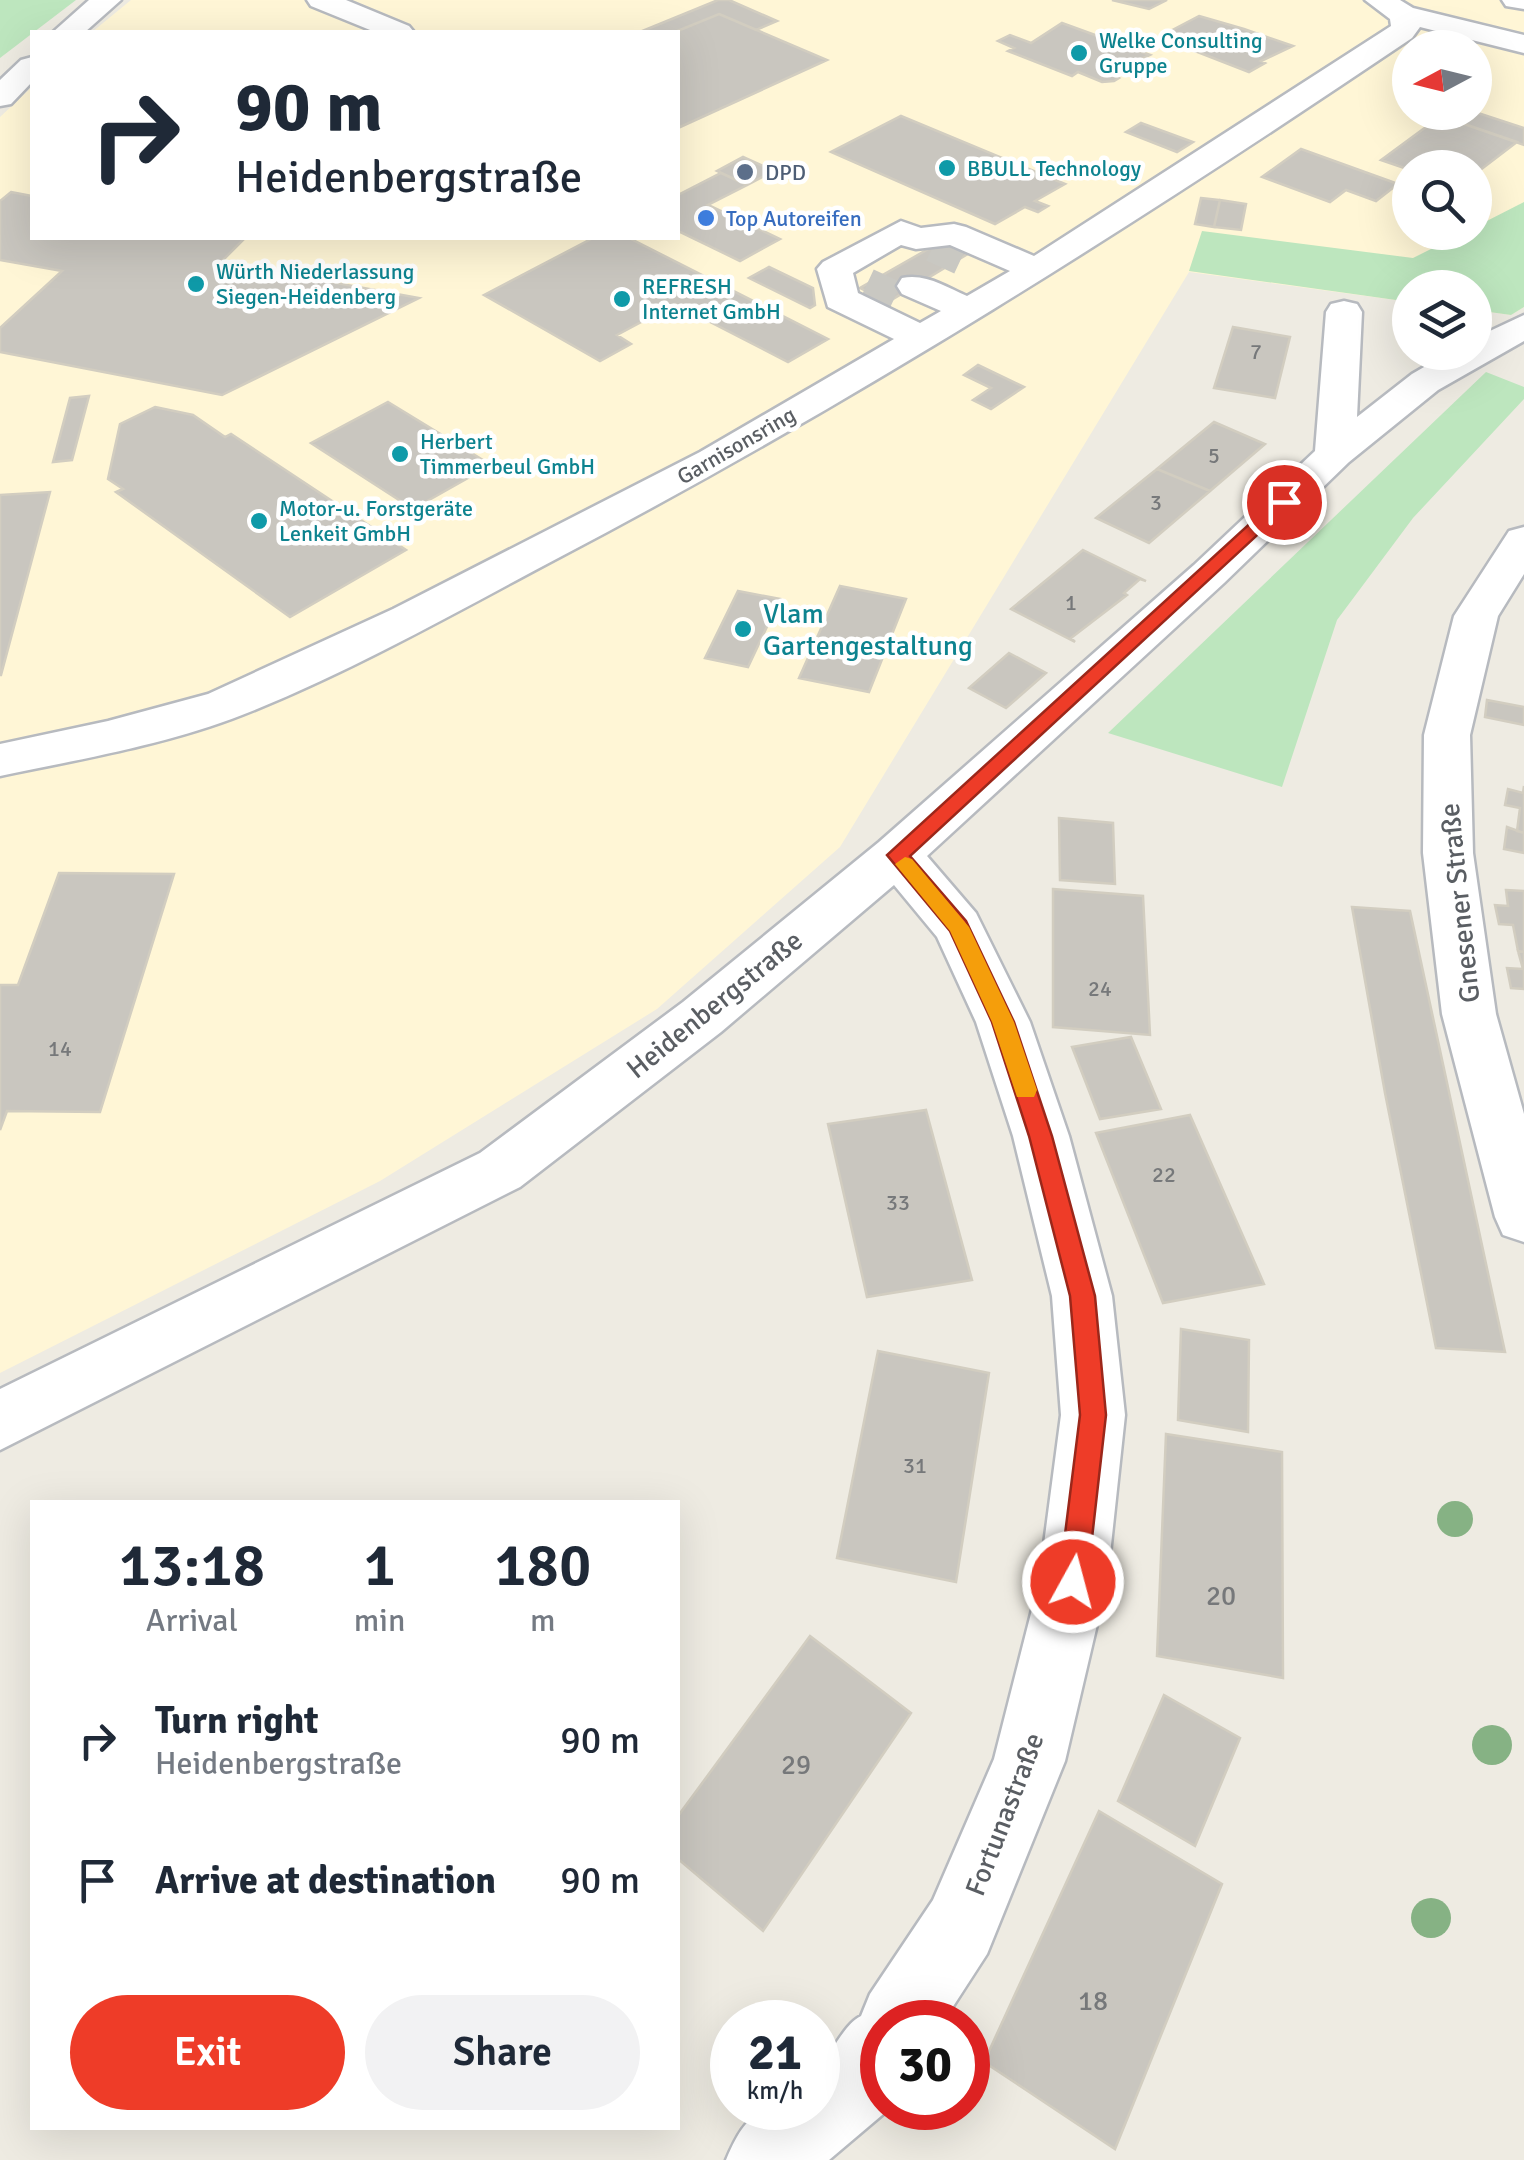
<!DOCTYPE html>
<meta charset="utf-8">
<style>
:root{--surface:#fff;--page:#f2f2f3;--text:#1f2937;--muted:#747a83;--accent:#ee3c28}
body{margin:0;font-family:Signika,sans-serif;background:var(--page);color:var(--text);height:100vh;display:flex;flex-direction:column;font-size:38px;white-space:nowrap}
*{box-sizing:border-box;margin:0}
p{font-size:32px;color:var(--muted)}
.icon{flex:none;width:55px;height:55px;fill:none;stroke:currentColor;stroke-width:2;stroke-linecap:round;stroke-linejoin:round}
.map{position:relative;flex:1;overflow:hidden}
.details{position:absolute;left:30px;top:1500px;width:650px;height:630px;display:flex;flex-direction:column;background:var(--surface);border-radius:0px;box-shadow:0 10px 40px #0002}
.details>*{flex:none}
.guide{position:absolute;left:30px;top:30px;width:650px;height:210px;border-radius:0px;box-shadow:0 10px 40px #0002;background:#fff;color:var(--text);overflow:hidden}
.needle{width:65px;rotate:263deg}
.controls{position:absolute;left:1392px;top:30px;display:grid;gap:20px}
.controls a{display:grid;place-items:center;width:100px;height:100px;border-radius:50%;background:var(--surface);box-shadow:0 10px 40px #0002;font-size:50px}
.speed{position:absolute;left:710px;top:2000px;display:flex;gap:20px;font-size:50px;font-weight:700;text-align:center}
.speed>*{display:grid;place-content:center;width:130px;height:130px;border-radius:50%;background:var(--surface);box-shadow:0 10px 40px #0002;line-height:1}
.speed small{font-size:25px;font-weight:400}
.speed .limit{border:15px solid #d22;background:#fff;color:#111}
.pin{position:absolute;display:grid;place-items:center;width:85px;height:85px;color:#fff;margin:-42px;border:5px solid #fff;border-radius:50%;box-shadow:0 2px 10px #0007}
.me{position:absolute;width:110px;margin:-55px;rotate:7deg;stroke-linejoin:round;filter:drop-shadow(0 0 8px #0008)}
.turn{display:flex;align-items:center;gap:35px;height:210px;padding:0 40px;font-size:45px}
.turn .icon{width:130px;height:130px;stroke-width:2.5}
.turn b{display:block;font-size:70px;line-height:85px}
.eta{display:flex;justify-content:space-evenly;align-items:center;height:170px;text-align:center}
.eta b{font-size:60px;font-weight:600;line-height:70px}
.button{display:flex;gap:20px;margin-top:auto;padding:20px 40px}
.button a{flex:1;height:115px;border-radius:60px;background:var(--accent);color:#fff;font-size:40px;font-weight:600;line-height:115px;text-align:center}
.button a+a{background:var(--page);color:var(--text)}
ul{padding:0;list-style:none}
li{display:flex;align-items:center;gap:30px;height:140px;padding:0 40px}
li div{flex:1}
li b{display:block;font-size:38px}
li em{font-style:normal}
.map>svg:first-child{display:block}
</style>
<div class="map">
<svg width="1524" height="2160" viewBox="0 0 1524 2160">
<rect width="100%" height="100%" fill="#eeebe2"/>
<path fill="#fff6d6" fill-rule="evenodd" d="M131,0H1524V307L1511,315L1475,310V288H1410V302L1189,272L840,847L657,1009L380,1181L0,1373V117L32,87V238H678V32H92ZM1410,48H1475V112H1410ZM1410,168H1475V232H1410Z"/>
<path fill="#bde6be" d="M0,0H76L0,58Z
M1524,202V307L1511,315L1475,310V288H1410V302L1189,271L1202,231L1413,258L1463,233L1475,232V227Z
M1486,372L1524,387V399L1413,518L1337,620L1282,787L1108,733Z"/>
<path fill="#c9c6bf" stroke="#d2cdc0" stroke-width="2.5" d="M718,0H729L777,21L756,30L719,14L675,32H640Z
M1112,0H1167L1149,9Z
M719,14L827,60L678,128L675,32Z
M1199,16L1244,29L1293,46L1261,61L1265,63L1249,72L1159,37Z
M1062,23L1150,55L1111,73L1119,78L1114,81L1102,82L1078,72L1072,76L1008,51L1014,48L998,41L1010,35L1031,43Z
M1446,112H1475L1524,128V145L1441,116Z
M901,116L1065,184L1035,201L1048,206L1038,212L1025,207L995,224L831,152Z
M1441,116L1517,142L1475,174V168L1410,170L1381,160Z
M1141,123L1193,142L1177,152L1126,132Z
M1301,149L1398,184L1376,201L1346,190L1330,202L1262,177Z
M743,157L774,171L747,185L717,171Z
M721,173L747,185L708,205L780,239L740,261L678,231V195Z
M11,192L32,196V238H245L221,262L419,298L222,395L0,352V328L62,271L0,260V201Z
M1201,198L1220,200L1214,227L1195,224Z
M1220,200L1246,204L1241,230L1214,227Z
M593,238H629L828,339L788,362L675,304L617,335L631,344L600,361L484,295Z
M944,240L971,252L888,302L860,288Z
M769,267L813,288L815,305L810,308L749,278Z
M1233,327L1290,337L1275,398L1214,388Z
M978,365L1024,387L991,409L973,400L991,388L964,375Z
M89,396L72,460L53,462L70,398Z
M388,402L491,465L413,509L311,443Z
M155,407L193,415L225,437L231,434L406,550L290,617L116,492L123,489L108,479L120,424Z
M1214,422L1265,444L1210,491L1157,469Z
M1157,469L1210,491L1149,543L1096,518Z
M50,492L1,675H0V495Z
M1083,550L1146,581L1140,579L1124,593L1127,595L1071,638L1075,642L1011,609Z
M840,586L906,599L869,692L799,678Z
M738,591L780,599L748,667L705,658Z
M1009,653L1046,673L1006,708L969,688Z
M1487,700L1524,707V725L1485,717Z
M1524,786V833L1517,831L1520,808L1505,805L1508,789L1523,793Z
M1059,818L1113,823L1115,884L1060,880Z
M1507,827L1524,833V853L1504,849Z
M59,873L174,874L100,1112L7,1111L0,1130V985H18Z
M1053,889L1143,896L1150,1035L1053,1027Z
M1506,890L1524,891V952L1518,951L1513,925L1499,924L1495,905L1508,906Z
M1352,907L1410,911L1505,1352L1436,1348L1385,1093Z
M1518,951L1524,952V989L1511,988L1507,968L1523,969Z
M1131,1037L1161,1109L1100,1119L1072,1047Z
M926,1110L972,1280L867,1297L828,1124Z
M1190,1115L1264,1284L1163,1303L1096,1133Z
M1181,1329L1249,1340L1248,1432L1178,1420Z
M878,1351L989,1373L956,1582L837,1558Z
M1166,1434L1282,1452L1283,1678L1157,1656Z
M810,1636L911,1713L763,1931L678,1859V1816Z
M1164,1695L1240,1738L1195,1846L1118,1801Z
M1099,1811L1222,1884L1115,2149L984,2062Z"/>
<g fill="none" stroke-linecap="round" stroke-linejoin="round">
<path stroke="#c9c8c2" stroke-width="32" stroke-dasharray="32 16" stroke-linecap="butt" d="M933,246L961,259
M867,284L895,297"/>
<g stroke="#b7babf" stroke-width="5">
<path id="minor" d="M89,0H121L85,32H53Z
M307,0H346L409,26L414,32H375L311,6Z
M1365,0H1400L1413,8L1524,35V53L1420,27L1412,38C1135,225 855,402 560,557C456,612 351,672 242,715C169,744 77,760 0,776V744L108,721L208,694L393,609L700,452L894,339L828,307L817,269L823,262L901,221L921,228L954,224L966,227L1034,256L1391,26L1390,19ZM901,245L916,249L950,245L1010,271L967,296C946,287 926,273 902,278L897,286L902,294L941,311L920,323L858,293L853,273Z
M1502,0H1524V9L1506,6Z
M32,57V82L11,104L0,106V80L21,60Z
M1344,301L1357,304L1362,312L1357,417L1412,374L1450,352H1475V338L1524,315V341L1438,390L1349,462L1224,583L927,856L976,913L1030,1022L1069,1136L1112,1296L1125,1415L1107,1582L1065,1761L987,1954L943,2022H882V2108H890L888,2110L829,2160H726C749,2105 763,2108 818,2108V2066C834,2052 843,2025 861,2016L870,1994L933,1900L994,1759L1039,1582L1061,1415L1052,1296L1013,1136L976,1022L937,937L894,885L721,1032L520,1187L0,1450V1389L480,1153L683,1002L879,842L1194,565L1315,451L1326,312L1331,304Z
M1524,527V574L1498,616L1470,735L1473,853L1496,1014L1524,1114V1242L1503,1235L1495,1217L1442,1014L1423,853L1424,735L1454,616L1509,531Z"/>
</g>
<use href="#minor" fill="#fff" fill-rule="evenodd"/>
</g>
<g fill="#86b284">
<circle cx="1455" cy="1519" r="18"/>
<circle cx="1492" cy="1745" r="20"/>
<circle cx="1431" cy="1918" r="20"/>
</g>
<path fill="#ee3c28" stroke="#9b271a" stroke-width="2.5" d="M1278,498L1293,502L910,856L966,921L1014,1022L1052,1136L1095,1296L1106,1415L1087,1582L1083,1592L1073,1596L1063,1592L1059,1582L1080,1415L1070,1296L1029,1136L992,1022L950,931L887,855Z"/>
<path fill="#f59e0b" d="M905,857L912,859L969,927L1014,1022L1037,1090L1034,1097H1017L992,1022L950,931L895,864Z"/>
<g fill="#0f9aa8" stroke="#fff" stroke-width="4">
<circle cx="1079" cy="53" r="10"/>
<circle cx="947" cy="168" r="10"/>
<circle cx="196" cy="284" r="10"/>
<circle cx="622" cy="299" r="10"/>
<circle cx="400" cy="454" r="10"/>
<circle cx="259" cy="521" r="10"/>
<circle cx="743" cy="629" r="10"/>
</g>
<circle fill="#5c6f8a" stroke="#fff" stroke-width="4" cx="745" cy="172" r="10"/>
<circle fill="#3f7fe0" stroke="#fff" stroke-width="4" cx="706" cy="218" r="10"/>
<g text-anchor="middle" stroke-width="9" stroke-linejoin="round" paint-order="stroke">
<g font-size="22" fill="#0d838f" stroke="#fff" text-anchor="start">
<text x="1099" y="48">Welke Consulting<tspan x="1099" dy="25">Gruppe</tspan></text>
<text x="967" y="176">BBULL Technology</text>
<text x="216" y="279">Würth Niederlassung<tspan x="216" dy="25">Siegen-Heidenberg</tspan></text>
<text x="642" y="294">REFRESH<tspan x="642" dy="25">Internet GmbH</tspan></text>
<text x="420" y="449">Herbert<tspan x="420" dy="25">Timmerbeul GmbH</tspan></text>
<text x="279" y="516">Motor-u. Forstgeräte<tspan x="279" dy="25">Lenkeit GmbH</tspan></text>
</g>
<g font-size="22" fill="#4e5e75" stroke="#fff" text-anchor="start">
<text x="765" y="180">DPD</text>
</g>
<g font-size="22" fill="#366cbe" stroke="#fff" text-anchor="start">
<text x="726" y="226">Top Autoreifen</text>
</g>
<g font-size="22" fill="#76787a">
<text x="1256" y="359">7</text>
<text x="1214" y="463">5</text>
<text x="1156" y="510">3</text>
<text x="1071" y="610">1</text>
<text x="1100" y="996">24</text>
<text x="60" y="1056">14</text>
<text x="1164" y="1182">22</text>
<text x="898" y="1210">33</text>
<text x="915" y="1473">31</text>
</g>
<g font-size="22" fill="#5a5e63" stroke="#fff">
<text transform="translate(736 445) rotate(-30)" y="8">Garnisonsring</text>
</g>
<g font-size="28" fill="#0d838f" stroke="#fff" text-anchor="start">
<text x="763" y="623">Vlam<tspan x="763" dy="32">Gartengestaltung</tspan></text>
</g>
<g font-size="28" fill="#5a5e63" stroke="#fff">
<text transform="translate(1459 903) rotate(-96)" y="10">Gnesener Straße</text>
<text transform="translate(714 1004) rotate(-39)" y="10">Heidenbergstraße</text>
<text transform="translate(1004 1814) rotate(-69)" y="10">Fortunastraße</text>
</g>
<g font-size="28" fill="#76787a">
<text x="1221" y="1605">20</text>
<text x="796" y="1774">29</text>
<text x="1093" y="2010">18</text>
</g>
</g>
</svg>
<div class="controls">
<a><svg class="needle" viewBox="-14 -14 28 28"><path d="M0-13l5 13h-10z" fill="#e53935"/><path d="M0 13l5-13h-10z" fill="#747a83"/></svg></a>
<a><svg class="icon" aria-label="search" viewBox="0 0 24 24"><circle cx="10" cy="10" r="6"/><path d="M15 15l6 6"/></svg></a>
<a><svg class="icon" aria-label="layers" viewBox="0 0 24 24"><path d="M12 4l9 5-9 5-9-5zM3 14l9 5 9-5"/></svg></a>
</div>
<div class="speed"><div>21<small>km/h</small></div><div class="limit">30</div></div>
<div class="pin" style="left:1284px;top:502px;background:#d93025"><svg class="icon" aria-label="arrive" viewBox="0 0 24 24"><path d="M6 21V4h12l-3 4 3 4H6"/></svg></div>
<svg class="me" style="left:1073px;top:1582px" viewBox="-20 -20 40 40"><circle r="17" fill="#ee3c28" stroke="#fff" stroke-width="3"/><path d="M0-11L8 9 0 5-8 9z" fill="#fff"/></svg>
<div class="guide">
<div class="turn"><svg class="icon" aria-label="right" viewBox="0 0 24 24"><path d="M7 20v-9h11M14 6l5 5-5 5"/></svg><div><b>90 m</b>Heidenbergstraße</div></div>
</div>
<section class="details">
<div class="eta">
<div><b>13:18</b><p>Arrival</p></div>
<div><b>1</b><p>min</p></div>
<div><b>180</b><p>m</p></div>
</div>
<ul>
<li><svg class="icon" aria-label="right" viewBox="0 0 24 24"><path d="M7 20v-9h11M14 6l5 5-5 5"/></svg><div><b>Turn right</b><p>Heidenbergstraße</p></div><em>90 m</em></li>
<li><svg class="icon" aria-label="arrive" viewBox="0 0 24 24"><path d="M6 21V4h12l-3 4 3 4H6"/></svg><div><b>Arrive at destination</b></div><em>90 m</em></li>
</ul>
<div class="button"><a>Exit</a><a>Share</a></div>
</section>
</div>
